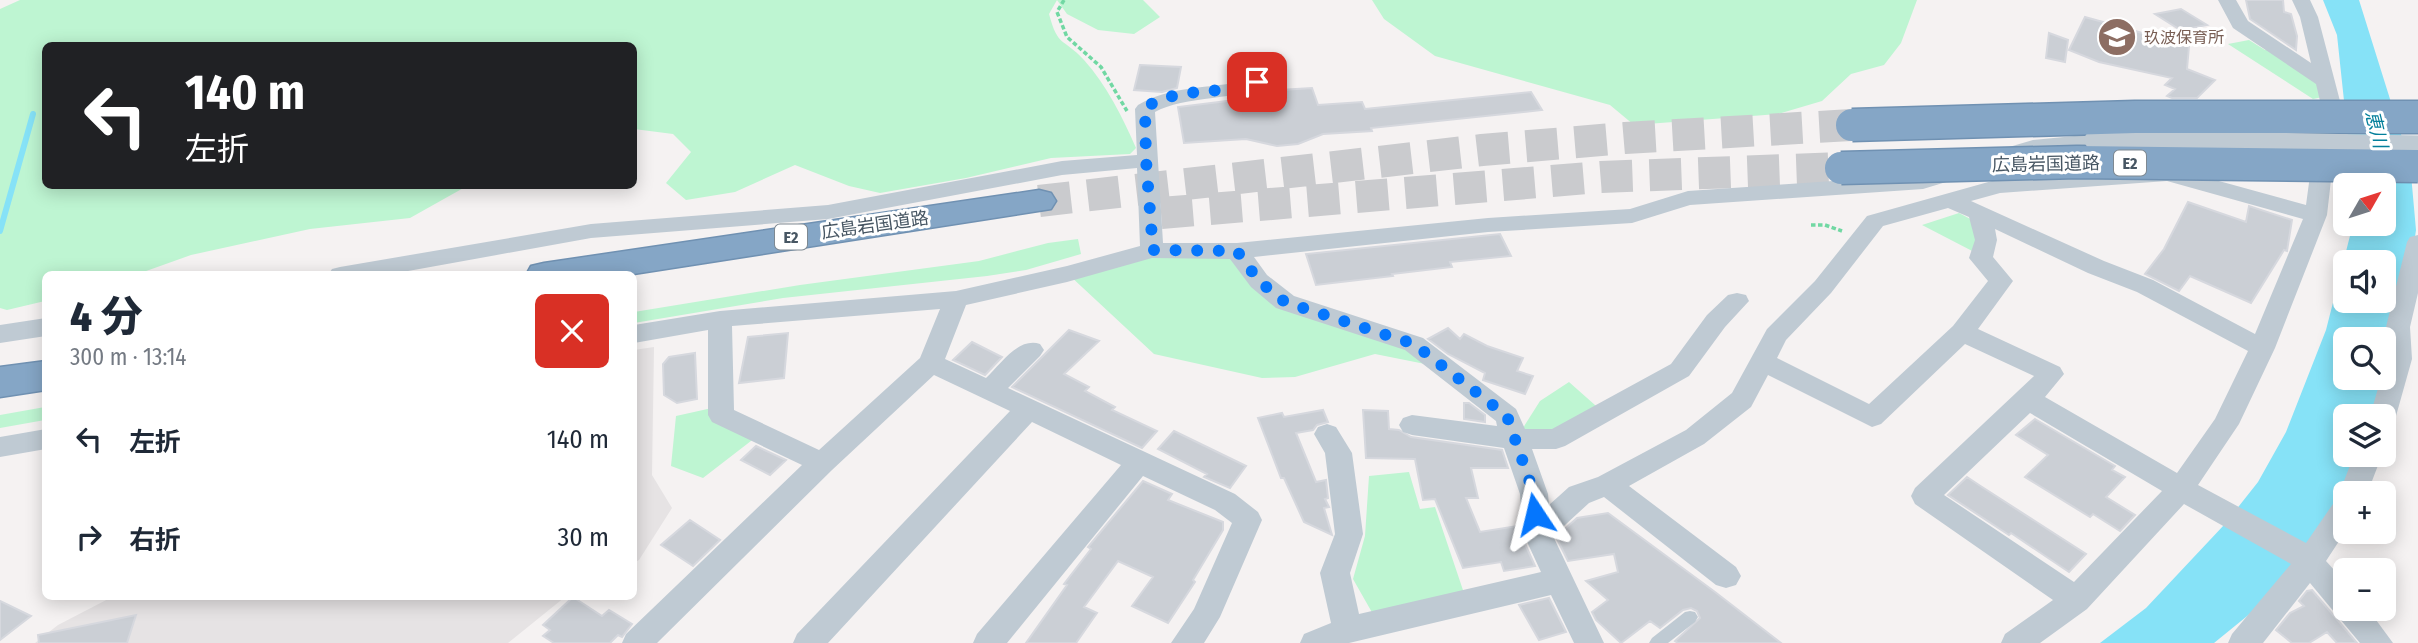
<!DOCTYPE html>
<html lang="ja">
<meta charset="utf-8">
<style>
:root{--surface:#fff;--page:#f6f6f7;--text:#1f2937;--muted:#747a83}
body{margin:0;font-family:"Fira Sans Condensed","Noto Sans JP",sans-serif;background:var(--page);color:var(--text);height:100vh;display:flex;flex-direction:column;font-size:26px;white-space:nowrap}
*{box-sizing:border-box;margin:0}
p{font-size:23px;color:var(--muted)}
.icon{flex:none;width:38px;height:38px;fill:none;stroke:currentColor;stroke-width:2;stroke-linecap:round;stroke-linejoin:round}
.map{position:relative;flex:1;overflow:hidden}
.sheet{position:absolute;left:42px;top:271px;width:595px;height:329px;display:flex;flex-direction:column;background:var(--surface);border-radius:10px;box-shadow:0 4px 18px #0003}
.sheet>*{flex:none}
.guide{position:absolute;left:42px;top:42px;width:595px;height:147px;border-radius:10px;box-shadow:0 4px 18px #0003;background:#202124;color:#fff;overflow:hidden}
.needle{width:46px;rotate:51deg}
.fabs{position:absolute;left:2333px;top:173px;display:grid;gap:14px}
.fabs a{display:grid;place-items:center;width:63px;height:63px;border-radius:10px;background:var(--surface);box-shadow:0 4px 18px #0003;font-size:35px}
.pin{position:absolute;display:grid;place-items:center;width:60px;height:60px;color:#fff;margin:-30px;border-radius:14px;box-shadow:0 4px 10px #0006}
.me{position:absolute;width:77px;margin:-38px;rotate:350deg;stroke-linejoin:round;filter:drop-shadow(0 0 5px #0008)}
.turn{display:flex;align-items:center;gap:24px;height:147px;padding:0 28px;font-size:32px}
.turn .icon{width:91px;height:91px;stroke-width:2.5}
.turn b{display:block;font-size:49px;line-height:60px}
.round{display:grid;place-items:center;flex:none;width:74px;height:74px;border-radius:10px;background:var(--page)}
.summary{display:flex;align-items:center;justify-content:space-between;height:119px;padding:0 28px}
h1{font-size:42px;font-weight:800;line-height:52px}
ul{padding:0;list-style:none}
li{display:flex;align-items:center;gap:21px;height:98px;padding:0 28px}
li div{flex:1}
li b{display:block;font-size:26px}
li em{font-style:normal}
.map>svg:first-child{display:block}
</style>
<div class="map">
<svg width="2418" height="643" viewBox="0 0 2418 643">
<rect width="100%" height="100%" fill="#f5f2f2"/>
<path fill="#e6e3e4" d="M654,347L652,475L672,508L639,560L634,563V350Z
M112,597H565L508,643H35L58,625Z"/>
<path fill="#bef5d2" d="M20,0H1143L1160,17L1134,34L1098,30L1067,14L1057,0L1049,14C1058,48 1063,37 1084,60C1106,84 1123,118 1136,148L1130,154L1051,158L966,178L880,193L849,186L795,165L735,192L686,200L666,183L691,152L673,134L634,129V46H46V186H467L410,218L310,229L191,255L135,275H46L45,301L7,310L0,308V9Z
M1372,0H1917L1901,43L1884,65L1851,74L1822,101L1778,114L1634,125L1610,105L1435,56L1384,19Z
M2249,40L2265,50L2269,49L2318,80L2323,97L2313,99L2228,44Z
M1959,213L1976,222L1978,254L1922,225Z
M1078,239L1081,254L1026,270L987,276L783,298L634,323V312L800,285L979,261L1048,243Z
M1152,250L1237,251L1285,302L1414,344L1445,368L1375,354L1295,377L1262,378L1154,354L1068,274Z
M1569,382L1604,413L1556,439H1516L1540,401Z
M721,406L760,434L703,478L671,466L676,416Z
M45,407V420L0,428V415Z
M1409,472L1420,509L1435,507L1467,602L1378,623L1353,579L1365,536L1369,476Z"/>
<path fill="#86e2f7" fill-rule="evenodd" d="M2323,0H2359L2410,163L2416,230L2390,409L2384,422V416H2345V455H2368L2345,494V500L2262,604L2214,643H2100L2146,608L2224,525L2258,482L2286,432L2326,330L2353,224H2384V186L2356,185L2350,157L2337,35ZM2345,262H2384V301H2345ZM2345,340H2384V378H2345Z"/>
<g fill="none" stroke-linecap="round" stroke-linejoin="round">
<path stroke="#86e2f7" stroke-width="6" d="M0,231L33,114"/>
</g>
<path fill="#cbcfd5" stroke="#d6d8de" stroke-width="2" d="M2246,0H2283L2284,12L2291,14L2297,36L2296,50L2250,19Z
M2181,9L2207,25L2191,28L2190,36L2155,14Z
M2085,17L2189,46L2187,69L2215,80L2197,98H2172L2167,96L2175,89L2165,85L2172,78L2099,62L2069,50Z
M2049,33L2068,40L2065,62L2046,58Z
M1140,65L1181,67L1177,88L1162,92L1134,90Z
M1312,88L1318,105L1362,102L1365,109L1531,92L1542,110L1371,128L1372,131L1323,134L1298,144L1277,146L1246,139L1184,143L1178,107L1235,100V97L1264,91Z
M2188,202L2246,222L2249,206L2292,220L2287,251L2284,250L2251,303L2190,276L2179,291L2145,274L2164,249Z
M1500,234L1511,256L1450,262L1452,267L1392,274L1393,276L1316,285L1306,254Z
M1448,328L1460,339L1464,334L1487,346L1523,358L1517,371L1533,376L1525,394L1483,380L1485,373L1448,354L1428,339Z
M1069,330L1099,341L1064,374L1089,387L1085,391L1115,407L1112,410L1157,431L1142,448L1012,387Z
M788,333L784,378L739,383L748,337Z
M972,342L1002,357L985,375L953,360Z
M695,353L697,399L677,403L664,395L663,364L669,357Z
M1464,403H1469L1485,415V422L1464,419Z
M1323,410L1328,422L1317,425L1313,430L1296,433L1316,482L1326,480L1328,498L1325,499L1329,507L1324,508L1332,535L1304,522L1284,478H1281L1258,418L1282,413L1284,417Z
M1363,410L1388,411L1389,429L1399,430L1411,437L1502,450L1508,468H1471L1478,498H1466L1480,532L1517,526L1535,566L1504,571L1501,562L1463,568L1435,499L1423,500L1415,459L1366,458Z
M2035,419L2115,466L2112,470L2125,477L2106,497L2135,515L2120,531L2093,514L2090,517L2025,477L2048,455L2016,435Z
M1174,431L1209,448L1246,466L1230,488L1204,477L1207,474L1158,449Z
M756,446L786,460L770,475L741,460Z
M1967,477L1979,485L2086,554L2069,572L2011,533L2009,535L1948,495Z
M1143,481L1172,494L1168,500L1223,522V530L1193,580L1195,582L1168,623L1132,606L1153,577L1118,561L1084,607L1097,613L1076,643H1026L1067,585L1064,584L1091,549L1088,547Z
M1608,513L1715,592L1781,643H1678L1675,641L1700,618L1697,611L1691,608L1683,610L1660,628L1650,621L1621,643L1596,620L1592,612L1608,600L1586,581L1618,572L1614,554L1568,561L1556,537L1577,518Z
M690,520L720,540L693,566L661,545Z
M2312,590L2357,643H2337L2327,632L2309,643H2292L2276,630L2290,613L2304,606L2299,601L2307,591Z
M573,597L602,616L609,610L632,624L622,637L618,635L610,643H554L543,636L550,630L543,625Z
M1549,598L1566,632L1539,640L1519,605Z
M0,601L31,616L0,640Z
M136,615L127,643H39L38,635Z"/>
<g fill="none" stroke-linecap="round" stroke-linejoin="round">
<path stroke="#cacbce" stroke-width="32" stroke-dasharray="32 17" stroke-linecap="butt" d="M1039,201L1482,150L1625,138L1852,125
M1161,213L1601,177L1841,168"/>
<g stroke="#7091b2" stroke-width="3">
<path id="highway" d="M1039,190L1051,193L1056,201L1051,209L627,275H526L531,266L544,263Z
M46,361V390L0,397V367Z"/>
</g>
<path stroke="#71d8a3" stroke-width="3.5" stroke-dasharray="4.5 2.5" stroke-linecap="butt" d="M1064,0L1057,12L1067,37L1101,67L1127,111
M1811,225H1825L1842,231"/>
<path fill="#bfcad3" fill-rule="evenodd" d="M1690,611L1695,612L1698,617L1695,622L1668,643H1649L1652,638L1685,612Z"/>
<path fill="#bfcad3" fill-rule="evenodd" d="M2218,0H2236L2248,21L2311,63L2300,17L2292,0H2310L2318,17L2340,101L2327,215L2275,348L2239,424L2198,485L2306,543L2335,501L2342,499L2339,494L2354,455H2382L2367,494H2345V532L2326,561L2345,582V609H2368L2393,643H2360L2310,583L2263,643H2228L2232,634L2291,564L2184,504L2087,609L2040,643H2001L2005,634L2053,600L1915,504L1911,496L1915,488L2034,376L1965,344L1881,424L1872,427L1768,375L1751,407L1704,444L1629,486L1736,567L1741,576L1736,585L1726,588L1716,585L1604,497L1589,503L1553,536L1604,643H1574L1551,595L1349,643H1300L1304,634L1331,623L1320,573L1335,534L1325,453L1314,434L1318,427L1327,424L1336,427L1352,453L1363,534L1350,573L1359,614L1541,572L1523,533L1520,494L1504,448L1412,435L1403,432L1399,425L1403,418L1412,415L1497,426L1496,421L1405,350L1276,308L1251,287L1230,259L1152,258L1067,282L966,305L945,359L986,378C1001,364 1018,337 1040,344L1044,350L1040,356L1008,388L1235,494L1258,512L1262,520L1220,617L1204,643H1171L1194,609L1232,523L1215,510L1143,476L1007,643H973L977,634L1121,465L1032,422L828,643H793L797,634L1010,411L934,375L832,470L657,643H622L626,634L802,465L712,422L708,415V330L634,343V325L720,311L956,291L1067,266L1140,246L1137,168L1062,175L828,219L591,238L386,275H328L332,269L340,267L591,224L828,205L1062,161L1137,155L1135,109L1138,105C1170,86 1204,89 1239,82C1253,78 1266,68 1281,72L1284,76C1265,101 1187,93 1155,112L1163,243H1237L1488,218L1630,209L1688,191L1921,175L1948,167L1956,169L1959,174L1956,179L1923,189L1690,205L1632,223L1488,232L1254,257L1267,275L1294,296L1423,338L1516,409L1525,429H1552L1671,364L1707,315L1728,295L1737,293L1746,295L1749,301L1725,327L1689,376L1565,446L1556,449H1532L1548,494L1549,505L1569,487L1598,477L1686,430L1732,393L1767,329L1815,281L1867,216L1999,179L2168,167L2306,205L2320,101L2316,84L2233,28ZM2167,181L2303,219L2255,334L2153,280L2104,261L1971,201L2000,193ZM1948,208L1969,217L1975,240L1969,258L1988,281L1953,326L1869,404L1777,358L1786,340L1831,293L1883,226ZM1995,229L2088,273L2137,292L2248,351L2215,419L2177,473L2045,397L2064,374L2060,367L1978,329L2013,281L1993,257L1997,240ZM940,309L920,358L819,450L734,410L732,326ZM2030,413L2162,491L2074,582L1944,495Z
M2095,134L2102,136L2106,140L2102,144L2036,152L2000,163L1992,162L1989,157L1992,152L2033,140Z
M2418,235V293L2410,327L2412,359L2396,416L2392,423L2384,426V416H2370L2381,378H2384L2386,327L2407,242L2410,237Z
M46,318V336L0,343V325Z
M46,429V449L0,457V437Z"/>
<use href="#highway" fill="#85a6c6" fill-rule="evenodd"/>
<g stroke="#7091b2" stroke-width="35" stroke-linecap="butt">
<path id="highway-bridge" d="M1852,125L2135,117H2418
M1841,168L2077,162L2418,166"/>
</g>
<path stroke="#bfcad3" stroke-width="21" d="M2095,140L2418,146"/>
<use href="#highway-bridge" stroke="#85a6c6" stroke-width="32"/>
</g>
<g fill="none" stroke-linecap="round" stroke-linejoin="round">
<path stroke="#0576fd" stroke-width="12" stroke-dasharray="0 21.6" d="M1257,82C1219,96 1177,86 1145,108L1146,160L1153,250L1237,251L1259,281L1285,302L1414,344L1507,416L1534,494L1535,514"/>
</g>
<defs>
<g id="school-disc" transform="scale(2.0125)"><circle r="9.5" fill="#8d6e63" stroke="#fff"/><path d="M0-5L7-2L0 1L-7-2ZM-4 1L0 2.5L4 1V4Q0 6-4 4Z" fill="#fff"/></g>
</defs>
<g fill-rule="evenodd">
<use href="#school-disc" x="2117" y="37"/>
</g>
<g text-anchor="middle" stroke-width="6" stroke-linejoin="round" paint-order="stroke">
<g font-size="16" fill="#785e54" stroke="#fff" text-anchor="start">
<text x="2144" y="43">玖波保育所</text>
</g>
<g fill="#fff" stroke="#7e8992" stroke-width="2">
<rect x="2114" y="150.5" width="32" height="25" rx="5"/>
<rect x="775" y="224.5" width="32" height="25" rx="5"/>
</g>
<g font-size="16" font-weight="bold" fill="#475663">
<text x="2130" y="169">E2</text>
<text x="791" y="243">E2</text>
</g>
<g font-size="18" fill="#475663" stroke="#fff">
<text transform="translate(2046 164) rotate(-1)" y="6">広島岩国道路</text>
<text transform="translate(875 225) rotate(-8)" y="6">広島岩国道路</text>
</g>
<g font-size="19" font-style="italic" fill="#037f9b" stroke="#fff">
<text transform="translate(2377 129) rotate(76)" y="7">恵川</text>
</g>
</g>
</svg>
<div class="fabs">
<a><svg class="needle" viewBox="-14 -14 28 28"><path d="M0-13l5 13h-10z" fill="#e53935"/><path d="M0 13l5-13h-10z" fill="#747a83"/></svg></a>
<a><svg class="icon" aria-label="sound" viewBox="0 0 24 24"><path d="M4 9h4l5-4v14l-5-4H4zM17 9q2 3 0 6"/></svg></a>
<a><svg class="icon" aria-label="search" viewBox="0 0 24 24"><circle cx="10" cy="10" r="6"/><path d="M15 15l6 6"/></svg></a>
<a><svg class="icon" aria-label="layers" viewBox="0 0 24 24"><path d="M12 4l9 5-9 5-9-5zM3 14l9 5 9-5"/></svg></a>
<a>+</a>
<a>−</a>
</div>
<div class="pin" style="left:1257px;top:82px;background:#d93025"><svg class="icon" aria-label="arrive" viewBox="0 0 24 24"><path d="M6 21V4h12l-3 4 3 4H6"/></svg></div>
<svg class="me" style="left:1535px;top:514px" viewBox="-20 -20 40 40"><path d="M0-17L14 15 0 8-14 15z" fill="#0576fd" stroke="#fff" stroke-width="4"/></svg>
<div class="guide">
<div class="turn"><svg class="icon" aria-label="left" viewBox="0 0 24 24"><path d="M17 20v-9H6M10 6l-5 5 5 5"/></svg><div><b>140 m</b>左折</div></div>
</div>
<section class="sheet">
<div class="summary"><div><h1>4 分</h1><p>300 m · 13:14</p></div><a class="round" style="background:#d93025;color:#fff"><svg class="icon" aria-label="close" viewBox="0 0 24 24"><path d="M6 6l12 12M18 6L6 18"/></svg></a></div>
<ul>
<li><svg class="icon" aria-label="left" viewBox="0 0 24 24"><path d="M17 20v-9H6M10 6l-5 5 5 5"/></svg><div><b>左折</b></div><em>140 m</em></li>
<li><svg class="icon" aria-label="right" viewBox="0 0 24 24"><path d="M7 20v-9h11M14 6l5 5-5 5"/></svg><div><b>右折</b></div><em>30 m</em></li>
</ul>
</section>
</div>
